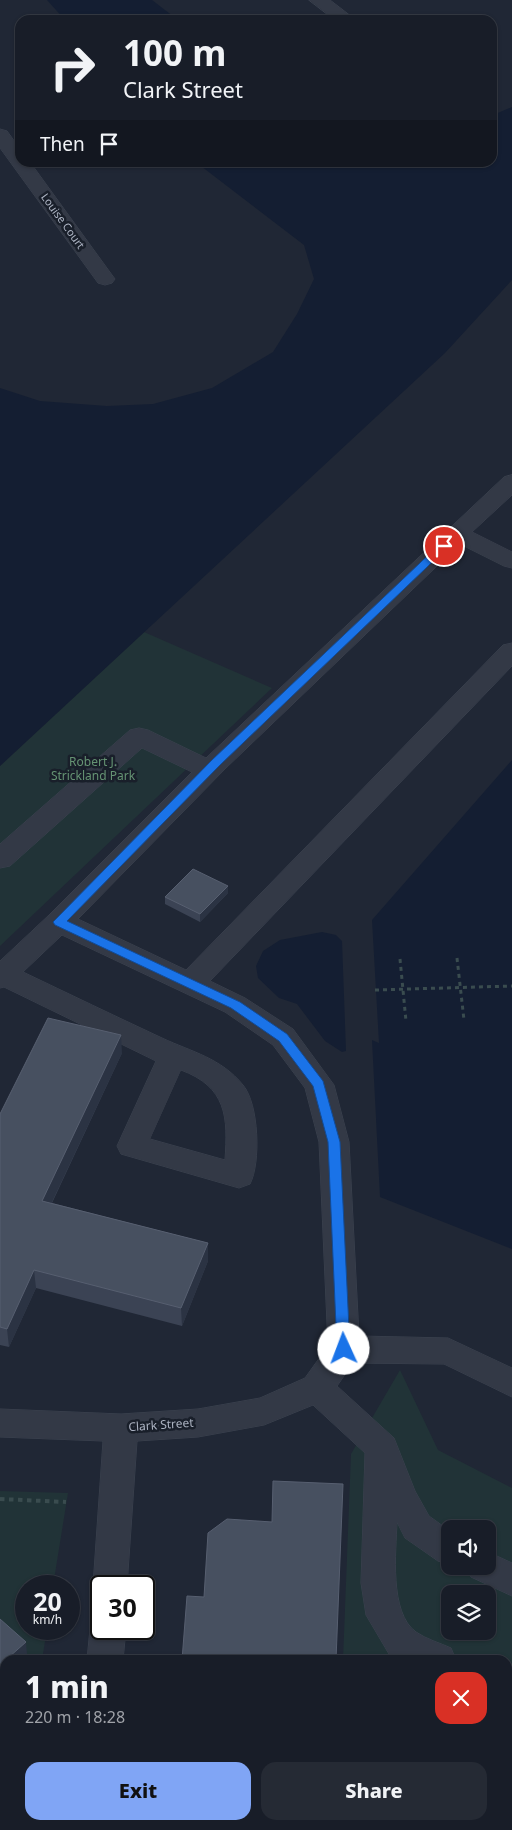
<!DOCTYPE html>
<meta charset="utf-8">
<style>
:root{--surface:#181d28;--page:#252a34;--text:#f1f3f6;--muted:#9fa2a8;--line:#363b45;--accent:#80a5f5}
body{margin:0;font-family:"Noto Sans",sans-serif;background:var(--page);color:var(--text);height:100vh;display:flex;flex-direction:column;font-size:19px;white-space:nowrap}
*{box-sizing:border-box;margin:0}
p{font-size:16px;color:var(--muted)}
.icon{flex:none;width:28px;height:28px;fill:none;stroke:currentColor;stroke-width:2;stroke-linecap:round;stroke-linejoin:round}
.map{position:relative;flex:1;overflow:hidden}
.panel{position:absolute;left:0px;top:1655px;width:512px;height:175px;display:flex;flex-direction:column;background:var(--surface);border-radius:15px 15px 0 0;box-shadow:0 1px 4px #0004,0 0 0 1px var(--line)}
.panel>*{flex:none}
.banner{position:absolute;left:15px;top:15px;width:482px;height:152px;border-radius:15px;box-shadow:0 1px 4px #0004,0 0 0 1px var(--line);background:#181d28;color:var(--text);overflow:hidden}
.fabs{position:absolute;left:441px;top:1520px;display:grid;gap:10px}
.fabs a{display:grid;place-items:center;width:55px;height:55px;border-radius:10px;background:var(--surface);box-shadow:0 1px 4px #0004,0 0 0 1px var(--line);font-size:25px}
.speed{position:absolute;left:15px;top:1575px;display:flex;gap:10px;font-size:25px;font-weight:700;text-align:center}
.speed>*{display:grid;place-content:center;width:65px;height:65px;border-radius:50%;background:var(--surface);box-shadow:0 1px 4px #0004,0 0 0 1px var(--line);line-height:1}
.speed small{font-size:12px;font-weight:400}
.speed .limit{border:2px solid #111;border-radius:8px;background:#fff;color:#111}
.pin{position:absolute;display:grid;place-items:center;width:42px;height:42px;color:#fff;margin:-21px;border:2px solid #fff;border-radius:50%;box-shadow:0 1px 5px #0007}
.me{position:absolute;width:55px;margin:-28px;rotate:358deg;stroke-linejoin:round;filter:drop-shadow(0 0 4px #0008)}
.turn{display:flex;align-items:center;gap:18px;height:105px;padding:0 25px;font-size:22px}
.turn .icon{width:65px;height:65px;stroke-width:2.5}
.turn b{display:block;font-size:35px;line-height:42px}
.then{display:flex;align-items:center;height:48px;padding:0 25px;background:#0003;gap:10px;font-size:19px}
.round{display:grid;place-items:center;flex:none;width:52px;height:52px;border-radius:15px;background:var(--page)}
.headline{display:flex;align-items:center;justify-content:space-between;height:85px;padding:0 25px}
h1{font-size:30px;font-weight:800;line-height:38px}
.cta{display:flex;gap:10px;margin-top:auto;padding:10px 25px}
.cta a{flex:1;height:58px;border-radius:15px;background:var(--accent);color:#111;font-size:20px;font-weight:800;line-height:58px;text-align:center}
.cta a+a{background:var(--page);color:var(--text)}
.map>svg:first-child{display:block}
</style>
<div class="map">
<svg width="512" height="1830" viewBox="0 0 512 1830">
<rect width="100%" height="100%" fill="#202735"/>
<path fill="#213337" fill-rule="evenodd" d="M144,632L272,688L0,946V766Z
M400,1370L438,1450L512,1488V1830H303L305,1825H508V1660H343L351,1454ZM450,1529H488V1566H450ZM450,1594H488V1631H450Z
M0,1491L68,1493L53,1586H26V1629H47L42,1660H5V1788L0,1786Z
M126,1825H218L233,1830H142Z"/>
<path fill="#141e32" d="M47,0H152L178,20H65Z
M512,107V280L445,353L0,766V388L40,401L107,406L153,404L212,388L273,352L297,314L314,279L304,245L197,163L492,162L493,115Z
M512,760V1249L380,1197L372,1040L379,1043L372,920Z
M322,932L336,935L342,941L346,1051L342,1052L325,1041L297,1004L279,998L258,978L256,966L263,951L280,940Z
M0,1786L5,1788V1825H126L142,1830H0Z"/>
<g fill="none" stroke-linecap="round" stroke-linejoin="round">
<g stroke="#3c4350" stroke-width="1">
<path id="minor" d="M309,0H330L356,20H335Z
M0,129L7,131L20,149V162H30L112,275L115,279L112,283L105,285L98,283L0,148Z
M512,475V495L472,532L512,552V568L504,566L460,544L225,769L78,919L186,970L503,645L512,643V666L210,981L245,998L293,1029L334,1085L349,1142L359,1336L448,1338L512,1368V1397L444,1364L353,1363L337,1386L394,1438L415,1491L429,1516L450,1531V1565L438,1561L405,1538L397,1522C396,1551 389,1613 416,1632C426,1639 440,1643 451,1648L456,1660H401L389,1654L366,1615L361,1583L365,1453L313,1405L264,1425L198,1437L137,1441L127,1586H101V1598L98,1597L93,1586L103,1441L0,1437V1409L121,1414L198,1409L260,1398L305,1378L328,1346L319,1142L305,1088L273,1045L225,1012L62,935L23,972C69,994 115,1016 162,1038C192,1052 221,1058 243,1085C259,1104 261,1163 250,1184L239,1188L121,1154L117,1146L156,1061L4,987L0,988V961L49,915L192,772L142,748L10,866L0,868V844L130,730L139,728L148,730L206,758L504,477ZM181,1070C227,1087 228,1117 225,1160L150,1139Z
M488,1552L512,1563V1596L471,1577L466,1566H488Z
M101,1616V1629H126L123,1660H87L90,1629L96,1618Z
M508,1675L512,1677V1711L508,1709Z"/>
</g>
<path stroke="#3a4c4f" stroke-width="3" stroke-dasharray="4 4" stroke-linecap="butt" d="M457,958L464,1020
M400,959L406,1021
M375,990L512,986"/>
<path stroke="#3a4c4f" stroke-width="4" stroke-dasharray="4.5 4.5" stroke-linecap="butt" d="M0,1499L66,1502
M0,1770L5,1775
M0,1779L5,1780
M154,1825L171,1830"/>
<use href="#minor" fill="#333946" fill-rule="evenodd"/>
</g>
<path fill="#3b4354" d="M228,893L200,922L165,904V897Z
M122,1053L52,1203L208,1243V1261L182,1326L36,1288L9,1347L0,1345V1114Z"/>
<path fill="#2b3343" d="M228,886V893L200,922V914Z
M121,1035L122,1053L44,1219L42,1201Z
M208,1243V1261L182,1326L181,1308Z
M34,1270L36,1288L9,1347L7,1329Z
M26,1642L27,1654L20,1660H6Z
M5,1661V1674L0,1679V1665Z"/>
<path fill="#475060" stroke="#575f70" d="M193,869L228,886L200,914L165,897Z
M48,1018L121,1035L42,1201L208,1243L181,1308L34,1270L7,1329L0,1327V1114Z
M273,1481L343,1484L336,1660H182L187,1596L204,1597L208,1533L227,1519L272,1522Z
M0,1619L26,1642L0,1665Z"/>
<path fill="#1a73e8" stroke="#114b97" d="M440,544H444L449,546L220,765L67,921L240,1002L287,1034L323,1081L340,1142L350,1349L348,1353L344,1354L339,1353L337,1349L328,1142L313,1086L279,1041L231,1008L55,925L53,922L212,760Z"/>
<g text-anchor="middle" stroke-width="5" stroke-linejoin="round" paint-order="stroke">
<g font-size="11" fill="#adb4c3" stroke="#191f2a">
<text transform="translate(63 221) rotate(54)" y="4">Louise Court</text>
</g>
<g font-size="12" fill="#659373" stroke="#191f2a">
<text x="93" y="766">Robert J.<tspan x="93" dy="14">Strickland Park</tspan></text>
</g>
<g font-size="12" fill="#adb4c3" stroke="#191f2a">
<text transform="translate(161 1425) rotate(-4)" y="4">Clark Street</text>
</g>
</g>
</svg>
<div class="fabs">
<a><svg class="icon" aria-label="sound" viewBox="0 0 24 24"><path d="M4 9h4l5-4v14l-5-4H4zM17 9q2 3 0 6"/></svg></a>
<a><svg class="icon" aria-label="layers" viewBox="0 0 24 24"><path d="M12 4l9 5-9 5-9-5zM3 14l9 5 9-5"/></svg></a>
</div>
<div class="speed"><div>20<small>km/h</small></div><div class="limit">30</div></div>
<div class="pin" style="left:444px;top:546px;background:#d93025"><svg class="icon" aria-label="arrive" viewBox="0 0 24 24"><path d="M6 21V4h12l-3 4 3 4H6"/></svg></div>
<svg class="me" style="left:344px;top:1349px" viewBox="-20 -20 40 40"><circle r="19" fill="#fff"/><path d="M0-13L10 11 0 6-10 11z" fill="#1a73e8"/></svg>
<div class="banner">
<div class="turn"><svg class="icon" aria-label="right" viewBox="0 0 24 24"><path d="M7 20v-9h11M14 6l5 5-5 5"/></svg><div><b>100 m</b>Clark Street</div></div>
<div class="then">Then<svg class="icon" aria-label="arrive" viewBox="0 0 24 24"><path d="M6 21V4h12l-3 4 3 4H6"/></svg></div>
</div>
<section class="panel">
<div class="headline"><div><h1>1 min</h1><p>220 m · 18:28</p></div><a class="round" style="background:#d93025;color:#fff"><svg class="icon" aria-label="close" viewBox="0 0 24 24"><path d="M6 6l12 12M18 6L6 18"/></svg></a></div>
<div class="cta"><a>Exit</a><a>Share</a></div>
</section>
</div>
